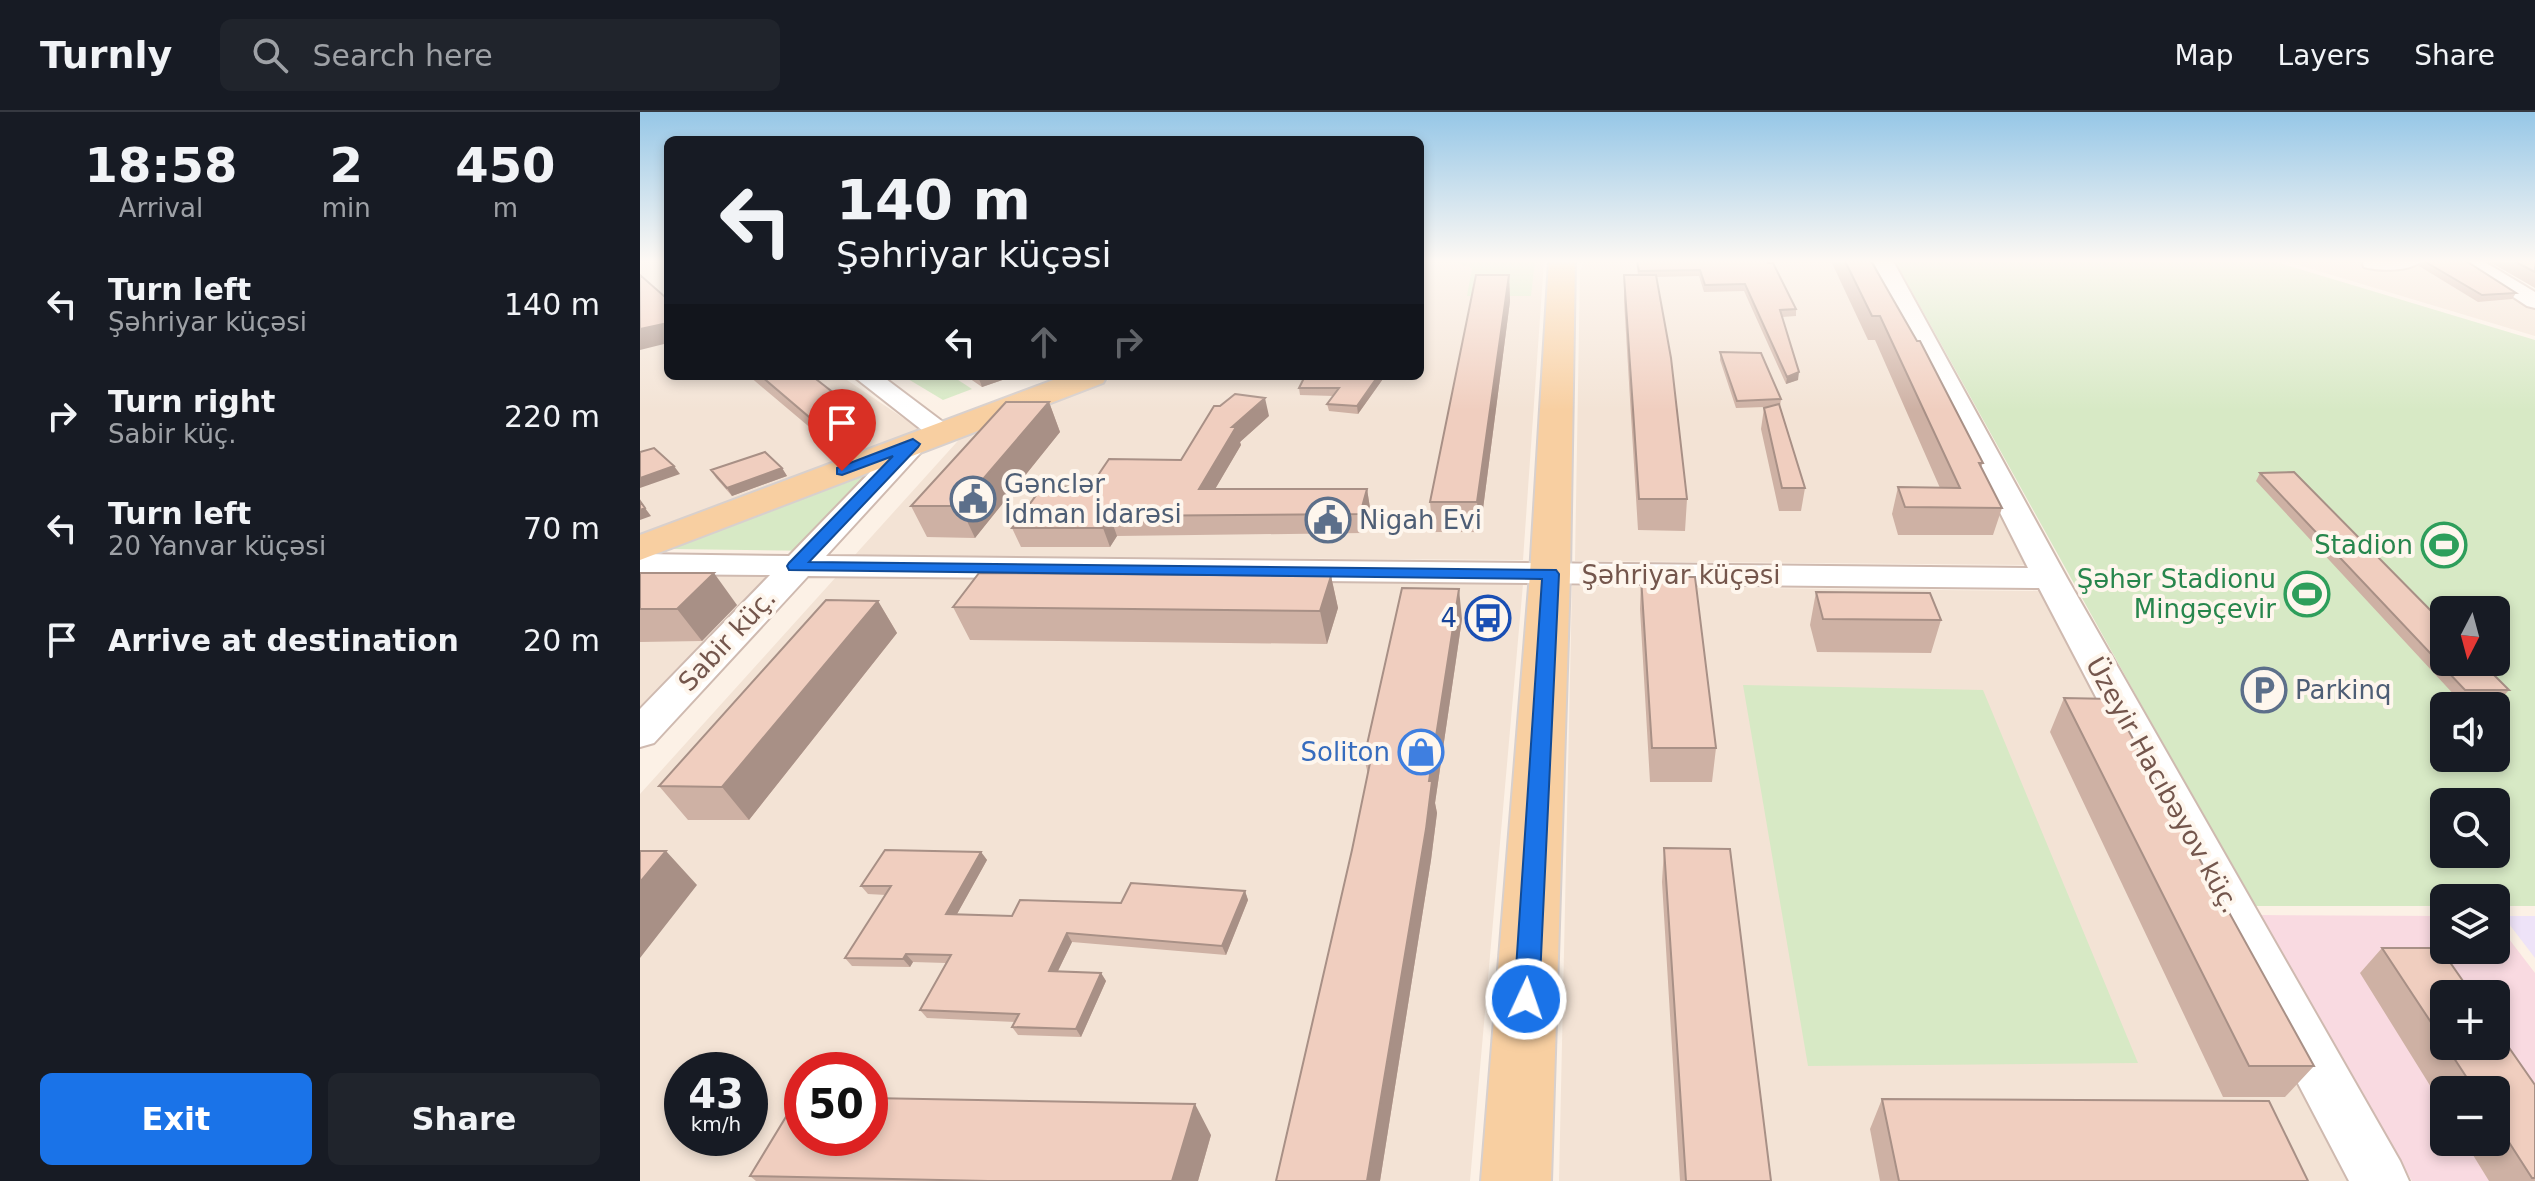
<!DOCTYPE html>
<meta charset="utf-8">
<style>
:root{--surface:#171b24;--page:#20242c;--text:#f1f3f6;--muted:#9ea1a6;--line:#363941;--accent:#1a73e8}
body{margin:0;font-family:"DejaVu Sans",sans-serif;background:var(--page);color:var(--text);height:100vh;display:flex;flex-direction:column;font-size:30px;white-space:nowrap}
*{box-sizing:border-box;margin:0}
p{font-size:26px;color:var(--muted)}
.icon{flex:none;width:44px;height:44px;fill:none;stroke:currentColor;stroke-width:2;stroke-linecap:round;stroke-linejoin:round}
.map{position:relative;flex:1;overflow:hidden}
.side{display:flex;flex-direction:column;background:var(--surface);width:640px}
.side>*{flex:none}
.banner{position:absolute;left:24px;top:24px;width:760px;height:244px;border-radius:12px;box-shadow:0 4px 12px #0003;background:#171b24;color:var(--text);overflow:hidden}
.needle{width:52px;rotate:186deg}
.fabs{position:absolute;left:1790px;top:484px;display:grid;gap:16px}
.fabs a{display:grid;place-items:center;width:80px;height:80px;border-radius:12px;background:var(--surface);box-shadow:0 4px 12px #0003;font-size:40px}
.speed{position:absolute;left:24px;top:940px;display:flex;gap:16px;font-size:40px;font-weight:700;text-align:center}
.speed>*{display:grid;place-content:center;width:104px;height:104px;border-radius:50%;background:var(--surface);box-shadow:0 4px 12px #0003;line-height:1}
.speed small{font-size:20px;font-weight:400}
.speed .limit{border:12px solid #d22;background:#fff;color:#111}
.pin{position:absolute;display:grid;place-items:center;width:68px;height:68px;color:#fff;margin:-82px -34px;border-radius:50% 50% 50% 0;rotate:-45deg;box-shadow:0 0 8px #0007}
.pin .icon{rotate:45deg}
.me{position:absolute;width:88px;margin:-44px;rotate:3deg;stroke-linejoin:round;filter:drop-shadow(0 0 6px #0008)}
.turn{display:flex;align-items:center;gap:28px;height:168px;padding:0 40px;font-size:36px}
.turn .icon{width:104px;height:104px;stroke-width:2.5}
.turn b{display:block;font-size:56px;line-height:68px}
.lanes{display:flex;align-items:center;height:76px;padding:0 40px;background:#0003;justify-content:center;gap:40px;direction:ltr}
.lanes .off{opacity:.35}
.eta{display:flex;justify-content:space-evenly;align-items:center;height:136px;text-align:center}
.eta b{font-size:48px;font-weight:700;line-height:56px}
.action{display:flex;gap:16px;margin-top:auto;padding:16px 40px}
.action a{flex:1;height:92px;border-radius:12px;background:var(--accent);color:#fff;font-size:32px;font-weight:700;line-height:92px;text-align:center}
.action a+a{background:var(--page);color:var(--text)}
ul{padding:0;list-style:none}
li{display:flex;align-items:center;gap:24px;height:112px;padding:0 40px}
li div{flex:1}
li b{display:block;font-size:30px}
li em{font-style:normal}
header{display:flex;align-items:center;gap:48px;box-sizing:border-box;height:112px;padding:0 40px;background:var(--surface);border-bottom:2px solid var(--line)}
header strong{font-size:38px}
nav{display:flex;gap:44px;margin-inline-start:auto;font-size:28px}
.search{width:560px;height:72px;background:var(--page);display:flex;align-items:center;gap:20px;box-sizing:border-box;padding:0 28px;border-radius:12px;color:var(--muted);font-size:30px}
main{display:flex;flex:1;min-height:0}
.map>svg:first-child{display:block}
</style>
<header>
<strong>Turnly</strong>
<div class="search"><svg class="icon" aria-label="search" viewBox="0 0 24 24"><circle cx="10" cy="10" r="6"/><path d="M15 15l6 6"/></svg>Search here</div>
<nav><a>Map</a><a>Layers</a><a>Share</a></nav>
</header>
<main>
<section class="side">
<div class="eta">
<div><b>18:58</b><p>Arrival</p></div>
<div><b>2</b><p>min</p></div>
<div><b>450</b><p>m</p></div>
</div>
<ul>
<li><svg class="icon" aria-label="left" viewBox="0 0 24 24"><path d="M17 20v-9H6M10 6l-5 5 5 5"/></svg><div><b>Turn left</b><p>Şəhriyar küçəsi</p></div><em>140 m</em></li>
<li><svg class="icon" aria-label="right" viewBox="0 0 24 24"><path d="M7 20v-9h11M14 6l5 5-5 5"/></svg><div><b>Turn right</b><p>Sabir küç.</p></div><em>220 m</em></li>
<li><svg class="icon" aria-label="left" viewBox="0 0 24 24"><path d="M17 20v-9H6M10 6l-5 5 5 5"/></svg><div><b>Turn left</b><p>20 Yanvar küçəsi</p></div><em>70 m</em></li>
<li><svg class="icon" aria-label="arrive" viewBox="0 0 24 24"><path d="M6 21V4h12l-3 4 3 4H6"/></svg><div><b>Arrive at destination</b></div><em>20 m</em></li>
</ul>
<div class="action"><a>Exit</a><a>Share</a></div>
</section>
<div class="map">
<svg width="1895" height="1069" viewBox="0 0 1895 1069">
<rect width="100%" height="100%" fill="#fcf1e6"/>
<path fill="#f3e3d5" fill-rule="evenodd" d="M0,149H28V264H201L284,320L0,426Z
M789,149H904L883,448L214,444L325,321L479,264H780V152Z
M944,149H1232L1390,453L935,449L940,159Z
M1645,149H1819L1895,195V224Z
M0,462L165,463L0,636Z
M196,465L883,472L830,1069H0V682ZM42,958H110V1026H42ZM162,958H230V1026H162Z
M932,474L1404,479L1717,1069H919Z"/>
<path fill="#eee3f8" d="M1895,804V846L1863,804Z"/>
<path fill="#f9dae1" fill-rule="evenodd" d="M1619,803L1804,804V838H1856V810L1895,861V1069H1772ZM1804,882H1856V934H1804ZM1804,978H1856V1030H1804Z"/>
<path fill="#d7e9c5" fill-rule="evenodd" d="M812,149H895L891,184H827L832,156Z
M1255,149H1633L1895,228V794H1856V786H1804V794H1613ZM1804,498H1856V550H1804ZM1804,594H1856V646H1804ZM1804,690H1856V742H1804Z
M263,264H312L332,277L303,288Z
M266,348L181,439L32,437Z
M1103,573L1343,578L1498,951L1168,954Z"/>
<g fill="none" stroke-linecap="round" stroke-linejoin="round">
<g stroke="#cfbab0" stroke-width="4">
<path id="minor" d="M1233,149H1253L1427,466L1760,1049L1769,1069H1709L1399,476L168,464L14,631L0,635V597L130,463L0,462V442L149,444L263,326L273,324L283,326L287,332L283,338L186,444L1388,456Z
M1722,149H1781C1771,160 1738,159 1724,155Z
M1819,149H1843L1895,180V196L1887,194Z
M213,264H242L311,316L307,322H287Z"/>
</g>
<g stroke="#d8d0cd" stroke-width="4">
<path id="major" d="M909,149H935L930,462L911,1069H841L890,462Z
M424,264H467L463,271L0,448V423Z"/>
</g>
<use href="#minor" fill="#fff" fill-rule="evenodd"/>
<use href="#major" fill="#f8cfa1" fill-rule="evenodd"/>
</g>
<path fill="#ceb1a4" d="M996,149H1127L1156,197V204L1142,205L1158,268L1146,272L1104,179L1064,180L1059,164L1016,165L1047,387L1045,419L998,418L984,189V163H998Z
M1191,149H1231L1343,351L1341,355L1362,396L1353,423H1258L1252,402L1258,375L1300,376L1235,228H1228Z
M1782,149H1826L1876,181L1872,187L1838,190L1779,154Z
M1848,149H1895V176Z
M869,163L870,189L840,420H793L790,390Z
M1080,240L1141,287L1140,294L1165,376L1161,399H1139L1121,317L1124,296L1125,295L1096,296L1080,248Z
M109,264H172L223,316L186,329Z
M326,264H374L342,275Z
M745,264L718,302L689,299L687,292L694,284L660,283L659,276Z
M409,290L420,320L335,426L287,425L271,394Z
M629,304L600,330L601,333L575,377H727L730,396L723,421L477,424L470,435H381L372,416L450,375L541,348Z
M142,356L147,364L92,384L76,366L71,358Z
M1620,361L1869,578L1862,586L1818,587L1616,369Z
M0,461L97,493L62,529L0,530Z
M691,464L698,496L687,532L330,528L313,495Z
M1001,465L1076,636L1072,670H1010L1000,497Z
M1176,480L1301,508L1291,541L1177,540L1170,513Z
M238,489L257,521L109,708H48L19,674Z
M822,507L795,691L797,701L791,748L740,1069H636L712,738L728,662L724,646Z
M1424,586L1674,954L1645,985H1583L1410,620Z
M1024,736L1131,1069H1040L1022,770Z
M341,740L347,748L317,802L372,804L481,791L605,779L608,788L586,843L432,830L418,859L461,861L466,869L441,925L378,923L372,915L375,910L287,906L280,898L306,851L273,850L270,855L212,854L205,846L246,783L228,782L221,774Z
M1742,836L1804,882V934H1856L1895,973V1069H1849L1825,1030H1856V978H1804V996L1720,861Z
M1242,987L1668,1069H1240L1230,1017Z
M571,1023L558,1069H116L110,1064Z"/>
<path fill="#a89086" d="M869,163L870,189L840,420L837,390Z
M28,211V231L0,238V217Z
M1159,260L1158,268L1146,272L1147,265Z
M338,264H374L342,275Z
M738,264H745L718,302L717,294Z
M625,286L629,304L600,330L601,333L564,396L559,377L592,315Z
M409,290L420,320L335,426L320,394Z
M213,296L223,316L186,329L175,310Z
M34,354L40,362L0,376V366Z
M142,356L147,364L92,384L87,376Z
M727,377L730,396L723,421L720,402Z
M5,396L11,404L0,408V398Z
M470,404L477,424L470,435L463,416Z
M74,461L97,493L62,529L37,497Z
M691,464L698,496L687,532L680,499Z
M819,477L822,507L795,691L797,701L791,748L740,1069H727Z
M238,489L257,521L109,708L82,675Z
M26,739L57,773L0,846V770Z
M341,740L347,748L312,811L306,802Z
M605,779L608,788L586,843L582,834Z
M427,821L432,830L414,867L409,859Z
M266,842L273,850L270,855L263,847Z
M461,861L466,869L441,925L436,917Z
M555,992L571,1023L558,1069H532Z"/>
<path fill="#f0cebf" stroke="#a89086" stroke-width="2" d="M997,149H1127L1128,151H1133L1156,197L1140,198L1159,260L1147,265L1105,172L1065,173L1060,158L999,159Z
M1205,149H1231L1277,229H1280L1343,351H1339L1362,396L1265,395L1258,375L1320,376L1240,204H1232Z
M1784,149H1826L1876,181L1842,183Z
M1874,149H1895V160Z
M0,163L25,185L28,182V211L0,217Z
M836,163H869L837,390H790Z
M984,163H1016L1031,246L1047,387H999Z
M1080,240L1121,241L1141,287L1097,289Z
M121,264H172L213,296L175,310Z
M665,264H738L717,294L687,292L699,276H659Z
M595,282L625,286L592,315H596L559,377H727L720,402L470,404L463,416H372L403,374L450,375L469,347L541,348L574,294H580Z
M366,290H409L320,394H271Z
M1139,292L1165,376H1142L1124,296Z
M14,336L34,354L0,366V340Z
M125,340L142,356L87,376L71,358Z
M1654,360L1804,512V550H1841L1869,578H1825L1620,361Z
M0,389L5,396L0,398Z
M0,461H74L37,497H0Z
M339,461L691,464L680,499L313,495Z
M1001,465H1055L1076,636H1012Z
M762,476L819,477L789,669H792L786,717L727,1069H636L712,738L731,646H724Z
M1176,480L1290,481L1301,508L1183,507Z
M186,488L238,489L82,675L19,674Z
M1424,586L1471,587L1674,954H1609Z
M1024,736L1090,737L1131,1069H1046Z
M245,738L341,740L306,802L372,804L380,788L481,791L491,771L605,779L582,834L427,821L409,859L461,861L436,917L372,915L379,902L280,898L311,843L266,842L263,847L205,846L251,774H221Z
M0,739H26L0,770Z
M1742,836H1800L1832,882H1804V930Z
M1856,917L1895,973V1066H1892L1856,1010V978H1835L1806,934H1856Z
M158,985H162V1026H230V986L555,992L532,1069H348L110,1064Z
M1242,987L1629,989L1668,1069H1259Z"/>
<linearGradient id="sky" x2="0" y2="1"><stop stop-color="#96c7e7"/><stop offset="0.5" stop-color="#fef9f4"/><stop offset="1" stop-color="#fef9f4" stop-opacity="0"/></linearGradient>
<rect width="1895" height="298" fill="url(#sky)"/>
<path fill="#1a73e8" stroke="#114b97" stroke-width="2" d="M273,327L280,332L278,335L169,450L916,458L919,462L899,887L895,895L886,898L877,895L874,887L902,467L149,458L147,454L149,451L253,344L202,363L197,362V356Z"/>
<defs>
<g id="civic-ring" transform="scale(2.3)"><circle r="9.5" fill="#fef6ed" stroke="#5c6f8a" stroke-width="1.5"/><path d="M-.6-6.5H3V-4.5H.6V-3L4-1V1h2V6H-6V1h2V-1L-.6-3ZM-1.2 2.5V6h2.4V2.5Z" fill="#5c6f8a"/></g>
<g id="stadium-ring" transform="scale(2.3)"><circle r="9.5" fill="#fef6ed" stroke="#2e9e5b" stroke-width="1.5"/><path d="M0-5a6.5 5 0 1 0 0 10a6.5 5 0 1 0 0-10ZM-3.5-1.8h7v3.6h-7Z" fill="#2e9e5b"/></g>
<g id="bus-ring" transform="scale(2.3)"><circle r="9.5" fill="#fef6ed" stroke="#1a4fb4" stroke-width="1.5"/><path d="M-5-6H5V4H4V6H2V4H-2V6H-4V4H-5ZM-3.5-4V0h7V-4ZM-3.5 1.2v1.5H-2V1.2ZM2 1.2v1.5H3.5V1.2Z" fill="#1a4fb4"/></g>
<g id="parking-ring" transform="scale(2.3)"><circle r="9.5" fill="#fef6ed" stroke="#5c6f8a" stroke-width="1.5"/><path d="M-3.5-5.5H1a3.5 3.5 0 0 1 0 7H-1V5.5H-3.5ZM-1-3.4V-.6H.8a1.4 1.4 0 0 0 0-2.8Z" fill="#5c6f8a"/></g>
<g id="shop-ring" transform="scale(2.3)"><circle r="9.5" fill="#fef6ed" stroke="#3f7fe0" stroke-width="1.5"/><path d="M-5-2.5h2.3a2.7 3.5 0 0 1 5.4 0H5L5.5 6h-11ZM-1.5-2.5h3a1.5 2.3 0 0 0-3 0Z" fill="#3f7fe0"/></g>
</defs>
<g fill-rule="evenodd">
<use href="#civic-ring" x="333" y="387"/>
<use href="#civic-ring" x="688" y="408"/>
<use href="#stadium-ring" x="1804" y="433"/>
<use href="#stadium-ring" x="1667" y="482"/>
<use href="#bus-ring" x="848" y="506"/>
<use href="#parking-ring" x="1624" y="578"/>
<use href="#shop-ring" x="781" y="640"/>
</g>
<g text-anchor="middle" stroke-width="8" stroke-linejoin="round" paint-order="stroke">
<g font-size="26" fill="#4e5e75" stroke="#fef6ed" text-anchor="start">
<text x="364" y="381">Gənclər<tspan x="364" dy="30">İdman İdarəsi</tspan></text>
<text x="719" y="417">Nigah Evi</text>
<text x="1655" y="587">Parkinq</text>
</g>
<g font-size="26" fill="#27864d" stroke="#fef6ed" text-anchor="end">
<text x="1773" y="442">Stadion</text>
<text x="1636" y="476">Şəhər Stadionu<tspan x="1636" dy="30">Mingəçevir</tspan></text>
</g>
<g font-size="26" fill="#74564c" stroke="#fef6ed">
<text x="1041" y="472">Şəhriyar küçəsi</text>
<text transform="translate(87 528) rotate(-47)" y="9">Sabir küç.</text>
<text transform="translate(1523 673) rotate(61)" y="9">Üzeyir Hacıbəyov küç.</text>
</g>
<g font-size="26" fill="#164399" stroke="#fef6ed" text-anchor="end">
<text x="817" y="515">4</text>
</g>
<g font-size="26" fill="#366cbe" stroke="#fef6ed" text-anchor="end">
<text x="750" y="649">Soliton</text>
</g>
</g>
</svg>
<div class="fabs">
<a><svg class="needle" viewBox="-14 -14 28 28"><path d="M0-13l5 13h-10z" fill="#e53935"/><path d="M0 13l5-13h-10z" fill="#9ea1a6"/></svg></a>
<a><svg class="icon" aria-label="sound" viewBox="0 0 24 24"><path d="M4 9h4l5-4v14l-5-4H4zM17 9q2 3 0 6"/></svg></a>
<a><svg class="icon" aria-label="search" viewBox="0 0 24 24"><circle cx="10" cy="10" r="6"/><path d="M15 15l6 6"/></svg></a>
<a><svg class="icon" aria-label="layers" viewBox="0 0 24 24"><path d="M12 4l9 5-9 5-9-5zM3 14l9 5 9-5"/></svg></a>
<a>+</a>
<a>−</a>
</div>
<div class="speed"><div>43<small>km/h</small></div><div class="limit">50</div></div>
<div class="pin" style="left:202px;top:359px;background:#d93025"><svg class="icon" aria-label="arrive" viewBox="0 0 24 24"><path d="M6 21V4h12l-3 4 3 4H6"/></svg></div>
<svg class="me" style="left:886px;top:887px" viewBox="-20 -20 40 40"><circle r="17" fill="#1a73e8" stroke="#fff" stroke-width="3"/><path d="M0-11L8 9 0 5-8 9z" fill="#fff"/></svg>
<div class="banner">
<div class="turn"><svg class="icon" aria-label="left" viewBox="0 0 24 24"><path d="M17 20v-9H6M10 6l-5 5 5 5"/></svg><div><b>140 m</b>Şəhriyar küçəsi</div></div>
<div class="lanes"><svg class="icon" aria-label="left" viewBox="0 0 24 24"><path d="M17 20v-9H6M10 6l-5 5 5 5"/></svg><svg class="icon off" aria-label="ahead" viewBox="0 0 24 24"><path d="M12 20V5M6 11l6-6 6 6"/></svg><svg class="icon off" aria-label="right" viewBox="0 0 24 24"><path d="M7 20v-9h11M14 6l5 5-5 5"/></svg></div>
</div>
</div>
</main>
